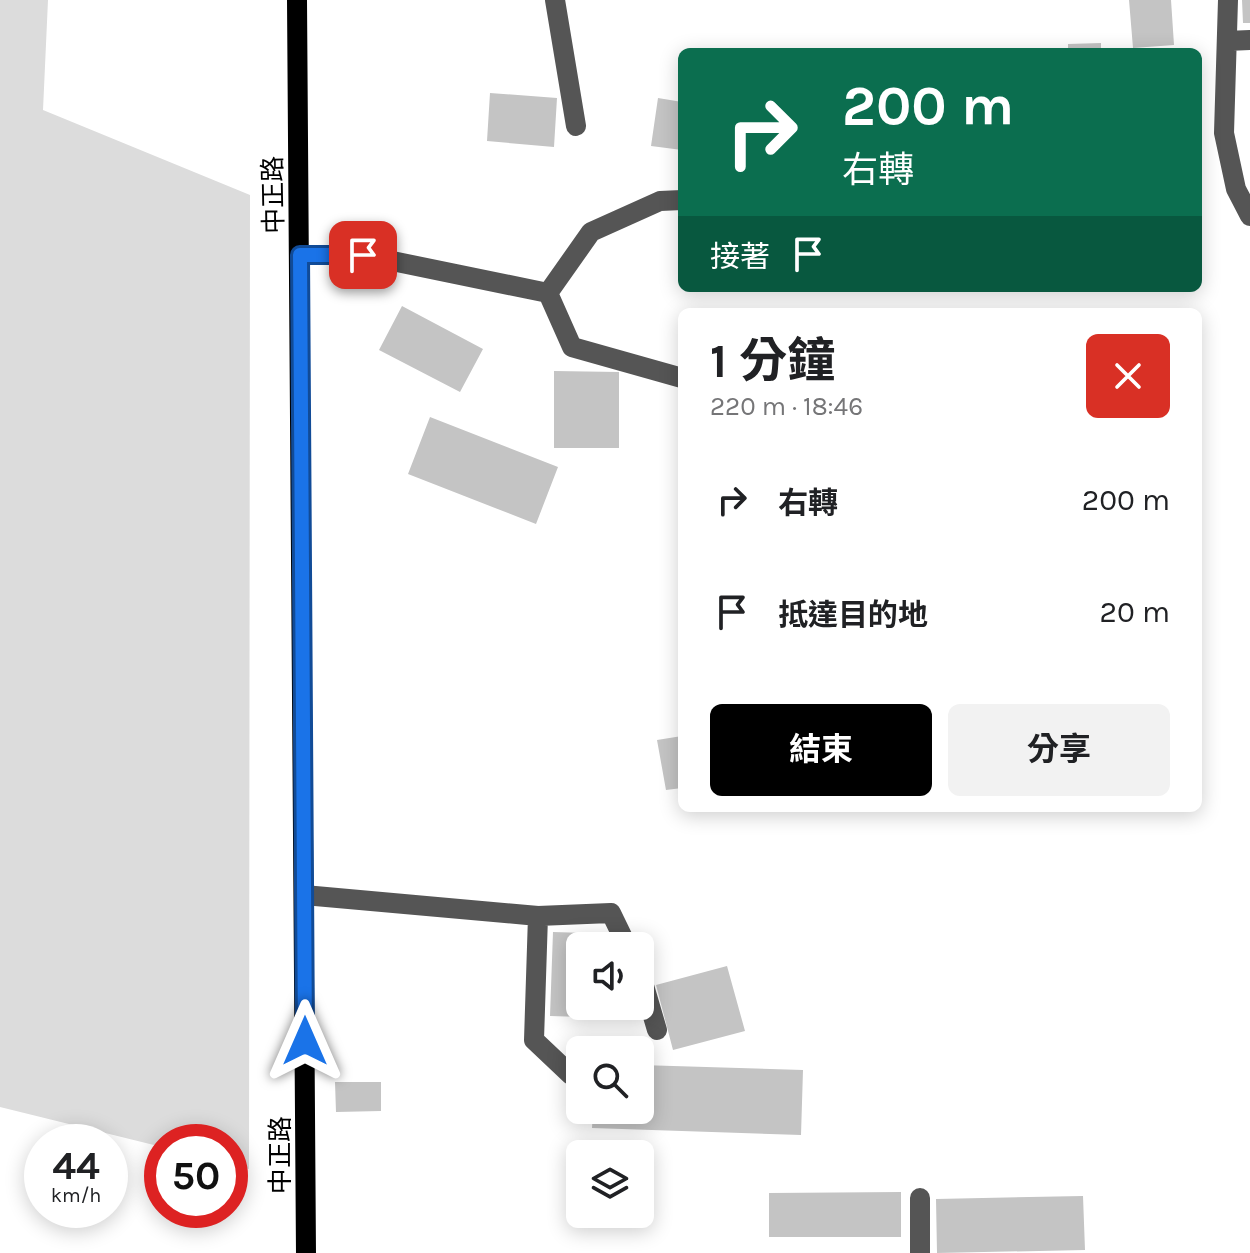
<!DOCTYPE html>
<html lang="zh-TW">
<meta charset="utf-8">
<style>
:root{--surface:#fff;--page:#f2f2f2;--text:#202124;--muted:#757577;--accent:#000}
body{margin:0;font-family:Karla,"Noto Sans TC",sans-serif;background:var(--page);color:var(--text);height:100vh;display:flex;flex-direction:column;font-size:30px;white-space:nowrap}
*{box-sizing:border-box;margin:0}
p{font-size:26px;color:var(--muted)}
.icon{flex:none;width:44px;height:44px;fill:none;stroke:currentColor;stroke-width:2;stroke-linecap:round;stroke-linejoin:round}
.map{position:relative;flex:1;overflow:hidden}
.side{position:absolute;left:678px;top:308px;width:524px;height:504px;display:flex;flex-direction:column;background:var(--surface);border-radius:12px;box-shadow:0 4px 20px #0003}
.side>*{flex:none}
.hud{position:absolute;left:678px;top:48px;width:524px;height:244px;border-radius:12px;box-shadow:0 4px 20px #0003;background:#0b6e4f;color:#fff;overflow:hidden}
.buttons{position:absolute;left:566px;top:932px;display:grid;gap:16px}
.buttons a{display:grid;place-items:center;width:88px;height:88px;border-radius:12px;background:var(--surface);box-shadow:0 4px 20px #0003;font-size:40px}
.speed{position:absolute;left:24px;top:1124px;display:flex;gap:16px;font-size:40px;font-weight:700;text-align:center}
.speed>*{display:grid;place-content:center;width:104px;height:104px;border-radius:50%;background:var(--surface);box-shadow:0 4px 20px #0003;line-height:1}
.speed small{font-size:20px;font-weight:400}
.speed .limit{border:12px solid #d22;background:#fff;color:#111}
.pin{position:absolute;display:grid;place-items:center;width:68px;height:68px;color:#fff;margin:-34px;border-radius:16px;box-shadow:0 4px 12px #0006}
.me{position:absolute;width:88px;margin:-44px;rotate:0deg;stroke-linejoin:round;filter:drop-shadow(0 0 6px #0008)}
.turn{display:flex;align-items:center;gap:28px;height:168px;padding:0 32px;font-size:36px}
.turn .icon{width:104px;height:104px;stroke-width:2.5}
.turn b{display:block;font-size:56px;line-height:68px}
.then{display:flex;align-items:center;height:76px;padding:0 32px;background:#0003;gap:16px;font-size:30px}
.round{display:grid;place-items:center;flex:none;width:84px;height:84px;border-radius:12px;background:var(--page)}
.overview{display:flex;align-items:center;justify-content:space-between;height:136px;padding:0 32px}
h1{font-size:48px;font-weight:700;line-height:60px}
.cta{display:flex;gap:16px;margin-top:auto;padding:16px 32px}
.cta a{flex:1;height:92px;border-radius:12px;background:var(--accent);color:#fff;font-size:32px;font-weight:700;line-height:92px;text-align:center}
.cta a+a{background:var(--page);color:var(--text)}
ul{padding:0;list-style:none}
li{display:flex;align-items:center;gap:24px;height:112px;padding:0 32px}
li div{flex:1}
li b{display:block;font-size:30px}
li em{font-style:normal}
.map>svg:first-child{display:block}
</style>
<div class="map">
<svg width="1250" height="1253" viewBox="0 0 1250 1253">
<rect width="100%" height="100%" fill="#fff"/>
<path fill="#dcdcdc" d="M0,0H48L43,110L250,195L249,1169L230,1164V1142H162V1147L0,1107Z"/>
<path fill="#c4c4c4" d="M1129,0H1171L1174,45L1133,48Z
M1242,0H1250V23H1243Z
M1101,43V52H1068V44Z
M490,93L557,98L554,147L487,141Z
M658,98L682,102V150L651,146Z
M402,306L483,349L460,392L379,350Z
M554,371L619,372V448H554Z
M430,417L558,467L536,524L408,474Z
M682,736V788L666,790L657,740Z
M553,932L618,934V946H580V1006H616L615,1018L550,1016Z
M727,966L745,1031L673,1050L656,985Z
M640,1065L803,1070L801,1135L592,1128L593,1110H640Z
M335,1082H381V1111L336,1112Z
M901,1192V1237H769V1193Z
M1083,1196L1085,1250L937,1253L936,1199Z"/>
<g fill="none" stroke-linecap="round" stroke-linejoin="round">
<path stroke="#555" stroke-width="20" d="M555,0L576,126
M1228,0L1224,133L1236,189L1250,216
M1227,41L1250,40
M300,255H363L548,293L572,347L682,378
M548,293L591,232L660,201L682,200
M304,895L538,916L534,1040L571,1075
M538,916L611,913L627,946
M640,972L657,1030
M920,1198V1253"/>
<path stroke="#000" stroke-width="20" d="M297,0L306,1253"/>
</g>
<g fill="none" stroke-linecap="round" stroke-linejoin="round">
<g stroke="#114b97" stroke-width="20">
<path id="route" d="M305,1041L300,255H363"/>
</g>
<use href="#route" stroke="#1a73e8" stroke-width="14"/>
</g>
<g text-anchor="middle" stroke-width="6" stroke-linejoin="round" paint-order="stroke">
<g font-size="26" fill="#000" stroke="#fff">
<text transform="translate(273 195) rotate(-91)" y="9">中正路</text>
<text transform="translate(280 1155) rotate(-90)" y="9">中正路</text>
</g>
</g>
</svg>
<div class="buttons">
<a><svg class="icon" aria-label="sound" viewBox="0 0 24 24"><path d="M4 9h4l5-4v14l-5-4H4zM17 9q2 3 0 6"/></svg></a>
<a><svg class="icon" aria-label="search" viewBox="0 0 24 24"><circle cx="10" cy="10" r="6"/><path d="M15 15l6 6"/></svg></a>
<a><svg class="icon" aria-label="layers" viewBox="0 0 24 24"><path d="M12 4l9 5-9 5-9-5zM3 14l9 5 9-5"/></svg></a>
</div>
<div class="speed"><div>44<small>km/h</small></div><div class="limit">50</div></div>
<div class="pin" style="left:363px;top:255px;background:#d93025"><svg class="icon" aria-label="arrive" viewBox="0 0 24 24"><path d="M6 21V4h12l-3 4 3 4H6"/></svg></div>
<svg class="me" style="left:305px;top:1041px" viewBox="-20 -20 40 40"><path d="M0-17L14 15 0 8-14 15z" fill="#1a73e8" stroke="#fff" stroke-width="4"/></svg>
<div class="hud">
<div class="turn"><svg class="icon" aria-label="right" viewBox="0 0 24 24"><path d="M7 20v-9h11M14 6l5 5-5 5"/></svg><div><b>200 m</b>右轉</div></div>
<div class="then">接著<svg class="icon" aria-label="arrive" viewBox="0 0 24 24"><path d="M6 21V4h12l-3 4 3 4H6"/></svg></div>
</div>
<section class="side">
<div class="overview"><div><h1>1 分鐘</h1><p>220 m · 18:46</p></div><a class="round" style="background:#d93025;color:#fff"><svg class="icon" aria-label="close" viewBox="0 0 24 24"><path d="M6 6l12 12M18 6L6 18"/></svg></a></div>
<ul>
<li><svg class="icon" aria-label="right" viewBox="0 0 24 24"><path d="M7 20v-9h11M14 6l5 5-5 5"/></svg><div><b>右轉</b></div><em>200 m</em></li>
<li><svg class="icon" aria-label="arrive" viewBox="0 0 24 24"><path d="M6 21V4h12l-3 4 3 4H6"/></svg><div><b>抵達目的地</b></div><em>20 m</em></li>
</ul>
<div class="cta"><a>結束</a><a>分享</a></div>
</section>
</div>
